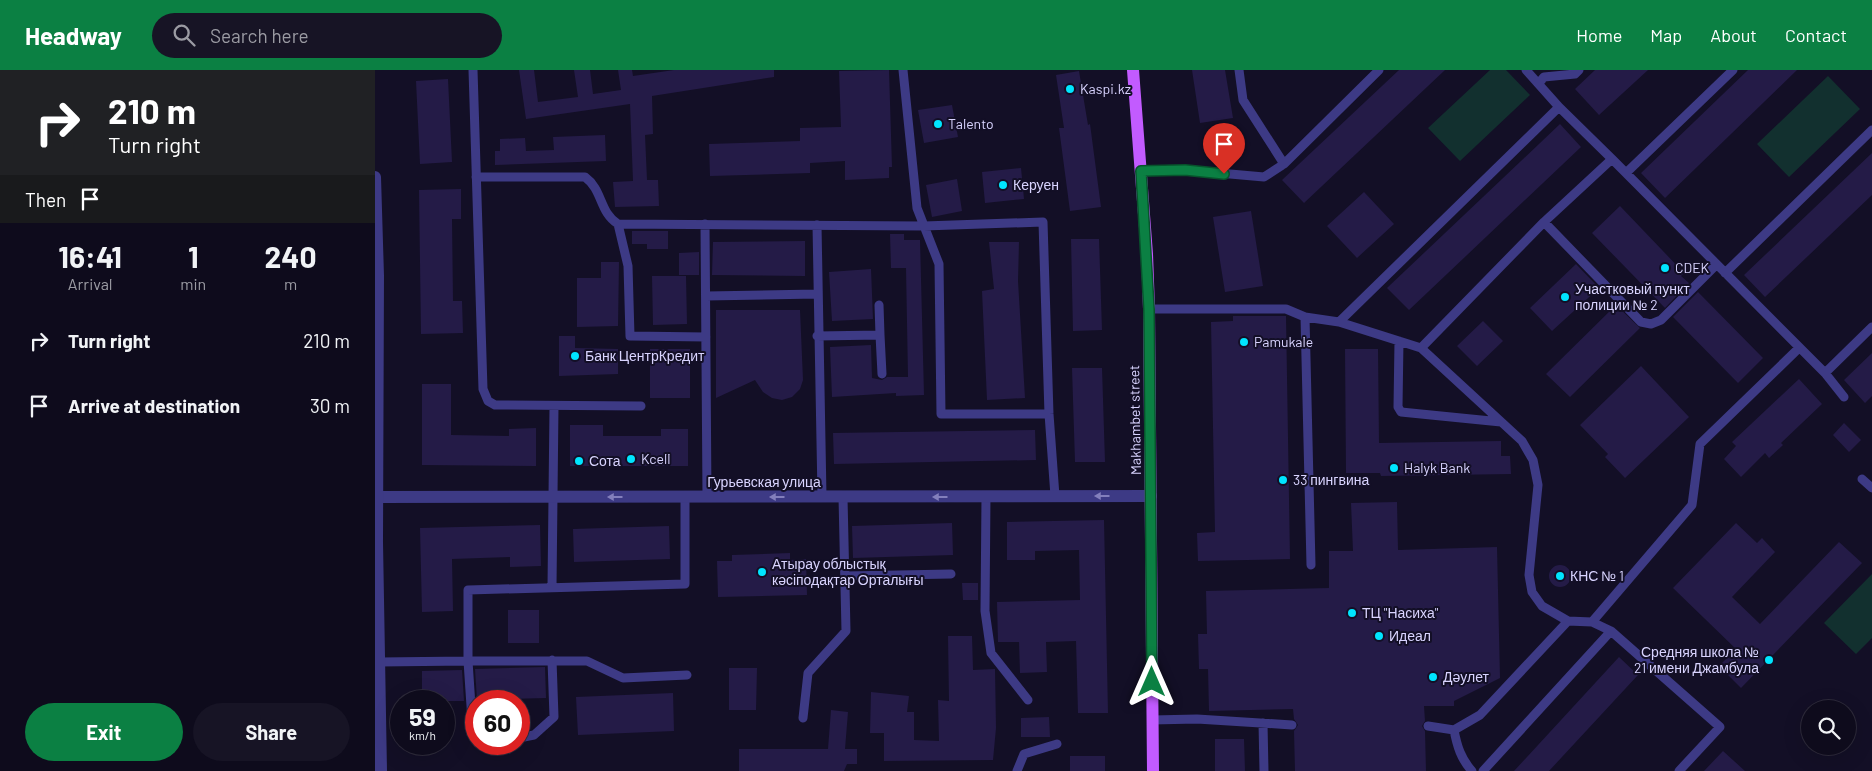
<!DOCTYPE html>
<meta charset="utf-8">
<style>
:root{--surface:#0e0b1c;--page:#171425;--text:#f1f3f6;--muted:#9b9ba3;--line:#2e2b3b;--accent:#0b8043}
body{margin:0;font-family:Barlow,sans-serif;background:var(--page);color:var(--text);height:100vh;display:flex;flex-direction:column;font-size:19px;white-space:nowrap}
*{box-sizing:border-box;margin:0}
p{font-size:16px;color:var(--muted)}
.icon{flex:none;width:28px;height:28px;fill:none;stroke:currentColor;stroke-width:2;stroke-linecap:round;stroke-linejoin:round}
.map{position:relative;flex:1;overflow:hidden}
.drawer{display:flex;flex-direction:column;background:var(--surface);width:375px}
.drawer>*{flex:none}
.top-card{background:#202124;color:#fff;overflow:hidden}
.fabs{position:absolute;left:1426px;top:630px;display:grid;gap:10px}
.fabs a{display:grid;place-items:center;width:55px;height:55px;border-radius:50%;background:var(--surface);box-shadow:0 5px 20px #0002,0 0 0 1px var(--line);font-size:25px}
.speed{position:absolute;left:15px;top:620px;display:flex;gap:10px;font-size:25px;font-weight:700;text-align:center}
.speed>*{display:grid;place-content:center;width:65px;height:65px;border-radius:50%;background:var(--surface);box-shadow:0 5px 20px #0002,0 0 0 1px var(--line);line-height:1}
.speed small{font-size:12px;font-weight:400}
.speed .limit{border:8px solid #d22;background:#fff;color:#111}
.pin{position:absolute;display:grid;place-items:center;width:42px;height:42px;color:#fff;margin:-51px -21px;border-radius:50% 50% 50% 0;rotate:-45deg;box-shadow:0 0 5px #0007}
.pin .icon{rotate:45deg}
.me{position:absolute;width:55px;margin:-28px;rotate:0deg;stroke-linejoin:round;filter:drop-shadow(0 0 4px #0008)}
.turn{display:flex;align-items:center;gap:18px;height:105px;padding:0 25px;font-size:22px}
.turn .icon{width:65px;height:65px;stroke-width:2.5}
.turn b{display:block;font-size:35px;line-height:42px}
.then{display:flex;align-items:center;height:48px;padding:0 25px;background:#0003;gap:10px;font-size:19px}
.eta{display:flex;justify-content:space-evenly;align-items:center;height:85px;text-align:center}
.eta b{font-size:30px;font-weight:700;line-height:35px}
.primary-button{display:flex;gap:10px;margin-top:auto;padding:10px 25px}
.primary-button a{flex:1;height:58px;border-radius:30px;background:var(--accent);color:#fff;font-size:20px;font-weight:700;line-height:58px;text-align:center}
.primary-button a+a{background:var(--page);color:var(--text)}
ul{padding:0;list-style:none}
li{display:flex;align-items:center;gap:15px;height:65px;padding:0 25px}
li div{flex:1}
li b{display:block;font-size:19px}
li em{font-style:normal}
header{display:flex;align-items:center;gap:30px;box-sizing:border-box;height:70px;padding:0 25px;background:var(--accent);color:#fff}
header strong{font-size:24px}
nav{display:flex;gap:28px;margin-inline-start:auto;font-size:18px}
.search{width:350px;height:45px;background:var(--page);display:flex;align-items:center;gap:12px;box-sizing:border-box;padding:0 18px;border-radius:28px;color:var(--muted);font-size:19px}
main{display:flex;flex:1;min-height:0}
.map>svg:first-child{display:block}
</style>
<header>
<strong>Headway</strong>
<div class="search"><svg class="icon" aria-label="search" viewBox="0 0 24 24"><circle cx="10" cy="10" r="6"/><path d="M15 15l6 6"/></svg>Search here</div>
<nav><a>Home</a><a>Map</a><a>About</a><a>Contact</a></nav>
</header>
<main>
<section class="drawer">
<div class="top-card">
<div class="turn"><svg class="icon" aria-label="right" viewBox="0 0 24 24"><path d="M7 20v-9h11M14 6l5 5-5 5"/></svg><div><b>210 m</b>Turn right</div></div>
<div class="then">Then<svg class="icon" aria-label="arrive" viewBox="0 0 24 24"><path d="M6 21V4h12l-3 4 3 4H6"/></svg></div>
</div>
<div class="eta">
<div><b>16:41</b><p>Arrival</p></div>
<div><b>1</b><p>min</p></div>
<div><b>240</b><p>m</p></div>
</div>
<ul>
<li><svg class="icon" aria-label="right" viewBox="0 0 24 24"><path d="M7 20v-9h11M14 6l5 5-5 5"/></svg><div><b>Turn right</b></div><em>210 m</em></li>
<li><svg class="icon" aria-label="arrive" viewBox="0 0 24 24"><path d="M6 21V4h12l-3 4 3 4H6"/></svg><div><b>Arrive at destination</b></div><em>30 m</em></li>
</ul>
<div class="primary-button"><a>Exit</a><a>Share</a></div>
</section>
<div class="map">
<svg width="1497" height="701" viewBox="0 0 1497 701">
<rect width="100%" height="100%" fill="#130f26"/>
<path fill="#12302f" d="M1115,0H1131L1155,25L1085,91L1053,58Z
M1453,6L1485,39L1414,107L1382,74Z
M1497,504V568L1481,584L1449,553Z"/>
<path fill="#241b47" d="M144,0H159L163,32L203,27L199,0H215L218,24L246,20L243,0H257L258,6L299,0H399V7L277,26L278,64L270,65L272,110H283L284,136L240,137L238,112L258,111L255,34L151,49Z
M514,0L517,97H514V108L470,110V91L435,93V103L335,106L334,74L425,71V58L466,57L464,1Z
M817,0H850L858,48L825,53Z
M1024,0H1070L929,133L907,110Z
M1220,0H1273L1224,45L1200,19Z
M1373,0H1422L1290,128L1266,103Z
M704,1L713,55L715,54L726,137L695,141L684,58H689L681,5Z
M73,9L77,92L45,94L41,11Z
M577,35L583,67L549,73L543,40Z
M1185,54L1206,77L1034,240L1012,218Z
M230,65L231,91L120,95V81H125V69L150,68L151,81L179,80L178,67Z
M1497,83V125L1390,227L1369,205Z
M646,98L649,129L610,133L607,102Z
M582,109L587,141L557,147L551,115Z
M86,119V149H77L78,231H87L88,263L46,264L44,120Z
M989,122L1019,154L982,188L952,156Z
M1245,136L1309,203L1306,206L1314,213L1290,238L1217,163Z
M876,141L888,216L850,222L838,147Z
M257,161H293V179H272V174H257Z
M515,164H529V170H545L549,325L521,326V323L457,327L455,277L496,275L497,308L507,310L512,307H533L531,198H516Z
M696,169H724L727,260L698,261Z
M430,171V206L337,205L338,172Z
M614,172H644L643,211L650,328L612,330L607,221L619,219Z
M324,182V205H304V183Z
M226,192H244L243,256L202,257V208H226Z
M1201,194L1224,218L1177,261L1155,238Z
M496,199L498,249L457,251L454,202Z
M277,206H311L312,254L278,255Z
M1323,222L1388,288L1363,313L1298,247Z
M1241,235L1265,258L1195,327L1171,304Z
M341,240H425L428,310L425,319L417,327L407,330L397,328L388,322L380,310L341,328Z
M858,246H911L915,489L823,491L822,463L840,462L836,252L858,251Z
M1108,251L1128,271L1102,296L1082,276Z
M184,266H200V278L243,279V304L184,306Z
M275,279H315V328H275Z
M970,279H1003L1004,373L1126,371V386H1135L1136,404L1006,406L1005,403H971Z
M1497,283V326L1490,333L1469,310Z
M1266,296L1314,347L1250,408L1230,387L1233,384L1205,355Z
M697,298H727L730,392H700Z
M1424,309L1447,334L1406,373L1408,375L1394,388L1390,383L1366,407L1349,389L1361,376L1357,372Z
M47,314H76V365L134,366V359L161,358V396L47,395Z
M1469,353L1486,370L1474,382L1458,365Z
M195,355H228V366H286V359H313V396H195Z
M660,360L661,390L459,394L458,363Z
M1022,432L1023,480L1122,477L1125,608L1079,631V636H1049L1050,651L1047,656L1050,661L1051,701H920L919,661L923,655L919,649L918,639L834,641L833,599H824L823,564H832L831,521L954,518V481H978L976,433Z
M729,450L733,643H703L701,571L671,572L672,602L645,603L644,572H623L622,532L705,530L704,480L660,481V490H632V452Z
M577,453L578,485L478,488L477,456Z
M1361,453L1382,473L1387,468L1400,482L1357,527L1385,554L1464,472L1487,493L1366,618L1344,596L1361,579L1298,518Z
M165,455L166,496L135,497V487L77,489L78,541L47,542L45,458Z
M294,456L295,489L199,492L198,459Z
M415,483V490L431,489L432,525L343,527L342,491H357V485Z
M1174 506a11 11 0 1 1 22 0a11 11 0 1 1-22 0Z
M587,513H603V530H588Z
M133,540H164V573H133Z
M573,566H597L598,600L620,599L621,658L618,690L509,691V663H495L496,622L534,626L532,642H539V670L564,671L563,630L574,631Z
M1244,587L1263,605L1174,701H1139Z
M170,597L171,628L102,630L100,599Z
M354,598H382L381,640H354Z
M87,600L89,631H47V601Z
M298,623L299,661L203,665L201,627Z
M456,640L473,642L470,679H482V694H472L469,701H364V679H453Z
M674,647L675,667H646V648Z
M840,669H869L870,701H840Z
M1348,681L1370,701H1329Z
M695,686H730V701H695Z"/>
<g fill="none" stroke-linecap="round" stroke-linejoin="round">
<path stroke="#3d3a85" stroke-width="9" d="M98,0L108,319L113,331L120,335L266,336
M528,0L542,138L564,194L566,344H674
M1151,0L1184,37
M1164,13L1169,7L1200,4L1204,0
M1237,89L1450,303L1497,257
M909,94L1004,0
M766,101L810,100L889,107L909,94L868,30L864,0
M1251,103L1358,0
M101,107H210C228,120 224,142 243,154L549,156L668,152L674,344L680,426
M1169,152L1266,252L1276,254L1286,250L1341,195
M243,154L253,196L255,266L331,267
M330,154L332,427
M442,155L447,426
M1350,203L1497,60
M331,226L442,224
M774,239H911L930,247L964,252L1046,278L1147,371L1158,390L1163,415L1154,505L1157,522L1167,536L1193,551L1217,552L1236,561L1345,657L1304,701
M930,247L936,495
M964,252L1184,37L1237,89L1169,152L1046,278
M505,265L507,304
M442,266L505,265L504,235
M1024,271L1023,337L1026,342L1126,352
M1450,303L1469,327
M1487,409L1497,418
M611,426L610,541L616,583L653,630
M470,506L576,504
M177,517L179,336
M1217,552L1317,435L1325,374L1424,278
M4,592L93,591V520L310,514V427
M428,648L433,603L471,561L468,427
M777,650L822,649L917,655
M888,653L889,701
M1053,656L1079,660C1082,676 1086,689 1097,701
M101,657L97,651L93,591H212L248,608L312,605
M1079,660L1105,645L1193,551
M144,668L159,665L179,647L177,590
M642,701L649,684L682,674
M1108,701L1236,561"/>
<path stroke="#3d3a85" stroke-width="12" d="M2,427L776,426"/>
<path stroke="#3d3a85" stroke-width="12" d="M0,107L3,206L2,472L6,701"/>
<path stroke="#c25bff" stroke-width="12" d="M758,0L772,184L774,239L778,701"/>
</g>
<defs><path id="oneway-solid" d="M-6-.8H1V-3.2L6.5 0L1 3.2V.8H-6Z" transform="scale(1.25)"/></defs>
<g fill="#837fbc">
<use href="#oneway-solid" transform="translate(727 426) rotate(180)"/>
<use href="#oneway-solid" transform="translate(240 427) rotate(180)"/>
<use href="#oneway-solid" transform="translate(402 427) rotate(180)"/>
<use href="#oneway-solid" transform="translate(565 427) rotate(180)"/>
</g>
<g fill="none" stroke-linecap="round" stroke-linejoin="round">
<g stroke="#07532c" stroke-width="12">
<path id="route" d="M777,612L774,239L766,101L810,100L849,104"/>
</g>
<use href="#route" stroke="#0b8043" stroke-width="9"/>
</g>
<g fill="#00e5ff" stroke="#130f26" stroke-width="2">
<circle cx="695" cy="19" r="5"/>
<circle cx="563" cy="54" r="5"/>
<circle cx="628" cy="115" r="5"/>
<circle cx="1290" cy="198" r="5"/>
<circle cx="1190" cy="227" r="5"/>
<circle cx="869" cy="272" r="5"/>
<circle cx="200" cy="286" r="5"/>
<circle cx="256" cy="389" r="5"/>
<circle cx="204" cy="391" r="5"/>
<circle cx="1019" cy="398" r="5"/>
<circle cx="908" cy="410" r="5"/>
<circle cx="387" cy="502" r="5"/>
<circle cx="1185" cy="506" r="5"/>
<circle cx="977" cy="543" r="5"/>
<circle cx="1004" cy="566" r="5"/>
<circle cx="1394" cy="590" r="5"/>
<circle cx="1058" cy="607" r="5"/>
</g>
<g text-anchor="middle" stroke-width="4" stroke-linejoin="round" paint-order="stroke">
<g font-size="14" fill="#d9d4ff" stroke="#130f26" text-anchor="start">
<text x="705" y="24">Kaspi.kz</text>
<text x="573" y="59">Talento</text>
<text x="638" y="120">Керуен</text>
<text x="1300" y="203">CDEK</text>
<text x="1200" y="224">Участковый пункт<tspan x="1200" dy="16">полиции № 2</tspan></text>
<text x="879" y="277">Pamukale</text>
<text x="210" y="291">Банк ЦентрКредит</text>
<text x="266" y="394">Kcell</text>
<text x="214" y="396">Сота</text>
<text x="1029" y="403">Halyk Bank</text>
<text x="918" y="415">33 пингвина</text>
<text x="397" y="499">Атырау облыстық<tspan x="397" dy="16">кәсіподақтар Орталығы</tspan></text>
<text x="1195" y="511">КНС № 1</text>
<text x="987" y="548">ТЦ "Насиха"</text>
<text x="1014" y="571">Идеал</text>
<text x="1384" y="587" text-anchor="end">Средняя школа №<tspan x="1384" dy="16">21 имени Джамбула</tspan></text>
<text x="1068" y="612">Дәулет</text>
</g>
<g font-size="14" fill="#d9d4ff" stroke="#130f26">
<text transform="translate(760 350) rotate(-91)" y="5">Makhambet street</text>
<text x="389" y="417">Гурьевская улица</text>
</g>
</g>
</svg>
<div class="fabs">
<a><svg class="icon" aria-label="search" viewBox="0 0 24 24"><circle cx="10" cy="10" r="6"/><path d="M15 15l6 6"/></svg></a>
</div>
<div class="speed"><div>59<small>km/h</small></div><div class="limit">60</div></div>
<div class="pin" style="left:849px;top:104px;background:#d93025"><svg class="icon" aria-label="arrive" viewBox="0 0 24 24"><path d="M6 21V4h12l-3 4 3 4H6"/></svg></div>
<svg class="me" style="left:777px;top:612px" viewBox="-20 -20 40 40"><path d="M0-17L14 15 0 8-14 15z" fill="#0b8043" stroke="#fff" stroke-width="4"/></svg>
</div>
</main>
